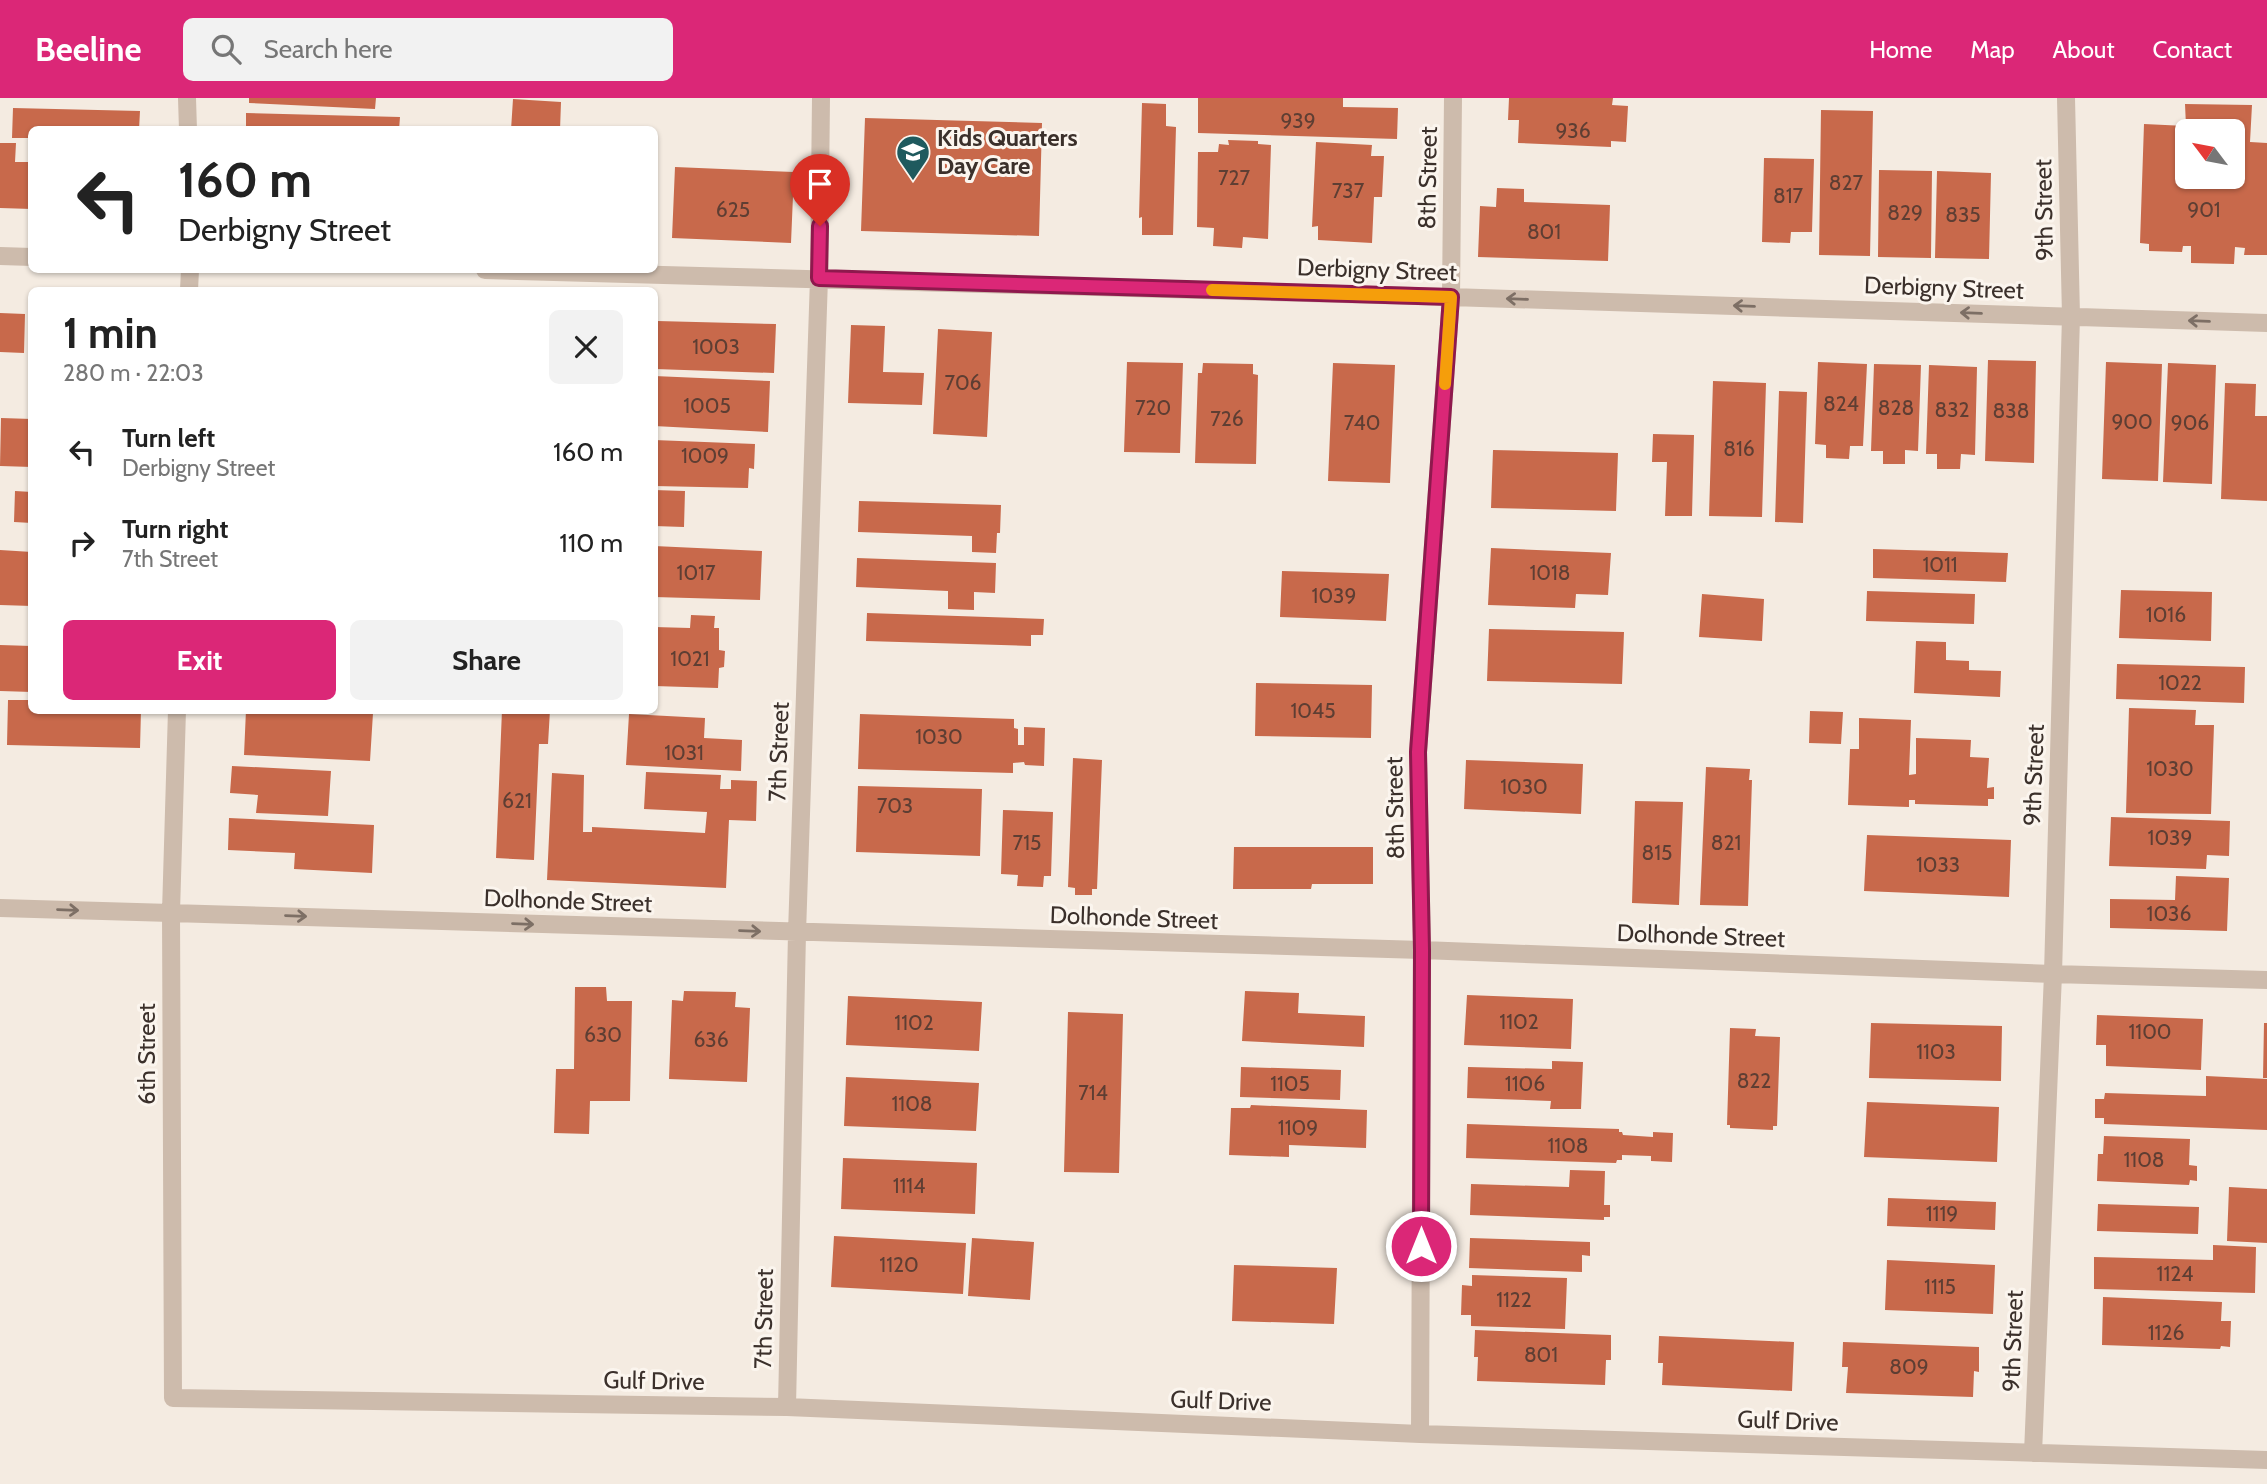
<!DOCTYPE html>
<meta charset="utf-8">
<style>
:root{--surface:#fff;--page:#f2f2f2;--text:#222;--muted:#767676;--accent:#db2777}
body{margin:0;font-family:Cabin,sans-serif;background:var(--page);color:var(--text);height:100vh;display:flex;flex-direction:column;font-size:26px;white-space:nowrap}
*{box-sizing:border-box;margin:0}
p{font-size:23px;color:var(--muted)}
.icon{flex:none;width:38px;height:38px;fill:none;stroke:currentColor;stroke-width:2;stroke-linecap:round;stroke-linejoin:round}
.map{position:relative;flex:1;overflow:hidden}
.side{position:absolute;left:28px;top:189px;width:630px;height:427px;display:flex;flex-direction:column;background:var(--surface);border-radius:10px;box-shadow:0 2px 5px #0004}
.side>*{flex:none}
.hud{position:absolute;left:28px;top:28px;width:630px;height:147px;border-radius:10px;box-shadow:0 2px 5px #0004;background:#fff;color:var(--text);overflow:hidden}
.needle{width:46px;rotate:302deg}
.fabs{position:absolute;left:2175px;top:21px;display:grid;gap:14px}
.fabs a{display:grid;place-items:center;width:70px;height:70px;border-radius:10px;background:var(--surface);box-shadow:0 2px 5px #0004;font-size:35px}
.pin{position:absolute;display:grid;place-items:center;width:60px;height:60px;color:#fff;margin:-72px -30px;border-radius:50% 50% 50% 0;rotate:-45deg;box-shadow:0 0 7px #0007}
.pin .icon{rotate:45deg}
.me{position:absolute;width:77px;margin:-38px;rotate:0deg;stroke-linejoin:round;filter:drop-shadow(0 0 5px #0008)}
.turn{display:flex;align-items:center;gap:24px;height:147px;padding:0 35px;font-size:32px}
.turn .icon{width:91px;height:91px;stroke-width:2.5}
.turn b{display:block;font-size:49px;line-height:60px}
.round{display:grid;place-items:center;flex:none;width:74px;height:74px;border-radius:10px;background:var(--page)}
.head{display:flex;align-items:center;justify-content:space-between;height:119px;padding:0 35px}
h1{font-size:42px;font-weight:700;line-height:52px}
.button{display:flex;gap:14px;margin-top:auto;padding:14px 35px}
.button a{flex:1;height:80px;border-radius:10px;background:var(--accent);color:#fff;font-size:28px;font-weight:700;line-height:80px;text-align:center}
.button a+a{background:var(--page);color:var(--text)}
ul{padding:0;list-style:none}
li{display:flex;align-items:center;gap:21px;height:91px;padding:0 35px}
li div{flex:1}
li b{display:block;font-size:26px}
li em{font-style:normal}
header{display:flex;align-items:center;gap:42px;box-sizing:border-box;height:98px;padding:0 35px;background:var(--accent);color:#fff}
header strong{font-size:33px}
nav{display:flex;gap:38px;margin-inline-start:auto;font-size:24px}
.search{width:490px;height:63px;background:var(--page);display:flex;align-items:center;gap:18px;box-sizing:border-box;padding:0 24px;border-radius:10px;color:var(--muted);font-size:26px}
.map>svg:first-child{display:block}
</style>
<header>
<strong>Beeline</strong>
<div class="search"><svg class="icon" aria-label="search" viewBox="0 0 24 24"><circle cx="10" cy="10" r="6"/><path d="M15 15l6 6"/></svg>Search here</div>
<nav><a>Home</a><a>Map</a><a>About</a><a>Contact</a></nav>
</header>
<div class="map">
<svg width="2267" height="1386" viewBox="0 0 2267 1386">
<rect width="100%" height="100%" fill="#f4ebe1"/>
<path fill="#c8694b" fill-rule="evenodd" d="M249,0H376L375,11L249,5Z
M1198,0H1343V9L1398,10L1397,41L1198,35Z
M1509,0H1613L1612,7L1628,8L1626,44L1611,43V49L1518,45L1519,22H1508Z
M513,1L561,4L560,32H511Z
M1142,5L1166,6V28L1176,29L1173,137H1142V119L1139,120Z
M2185,6L2252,7L2250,44L2267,45V157H2244L2245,150L2235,149L2234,166L2191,165V148H2183L2182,154L2149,153V146L2140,145L2144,26L2186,28ZM2188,33H2233V79H2188Z
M13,10L140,13L139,32H32V40H12Z
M1821,12L1873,13L1870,158L1819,157Z
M246,15L400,19L399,32H246Z
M865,20L1042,25L1039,138L861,133Z
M1228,42L1258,43V46L1271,47L1268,141L1243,139L1242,150L1213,148L1214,130L1197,129L1198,54H1218L1219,46L1229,47Z
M1316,44L1372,47L1371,58H1384L1382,99H1374L1372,145L1318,142V128L1312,129Z
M0,45H16L15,64H30L32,111L0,110Z
M1764,60L1814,61L1812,134H1791L1790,145L1762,144Z
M675,69L794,74L791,145L672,140Z
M1879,72L1932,73L1931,160L1878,159Z
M1937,73L1991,75L1989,161L1935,160Z
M1497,90L1524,91V104L1610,107L1608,163L1478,159L1480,108L1496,109Z
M0,215L25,216L24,255L0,254Z
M657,223L776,226L774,275L655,271Z
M851,227L885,228L883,274L924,275L922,307L848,305Z
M938,231L992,234L987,339L933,336Z
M1988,262L2036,263L2034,365L1985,363Z
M1127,264L1183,265L1180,355L1124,354Z
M1818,264L1867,266L1863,348H1850L1849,361L1826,360V347L1815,346Z
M2106,264L2162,266L2158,383L2102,381Z
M1203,265L1253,266V276L1258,277L1256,366L1195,365L1198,275H1202Z
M1333,265L1395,267L1390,385L1328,383Z
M2168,265L2216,267L2212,386L2163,384Z
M1874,266L1921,267L1918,353L1905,352V366H1883V353H1871Z
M1929,267L1977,269L1975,357L1961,356L1960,371H1937V356H1926Z
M654,278L770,283L768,334L654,328Z
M1713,283L1766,285L1762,419L1709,418Z
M2225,285L2256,286L2255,318H2267V403L2221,401Z
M1779,293L1807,294L1803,425L1775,424Z
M1,320L32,321V369L0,368Z
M1653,336L1694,337L1692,418H1665L1667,364H1652Z
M654,342L755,346L754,371L749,370L748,390L654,388Z
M1493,352L1618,355L1616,413L1491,410Z
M654,392L685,393L684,429L654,428Z
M15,393L32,394V425L14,424Z
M859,403L1001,407L1000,435H997L996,455L972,454V438L858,434Z
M654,448L762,453L760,502L654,499Z
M1491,450L1611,455L1608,497L1576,496L1575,510L1488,507Z
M1873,451L2008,455L2006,484L1873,480Z
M0,452L32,454V508L0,507Z
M857,460L996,465L995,495L974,494V512L948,511V493L856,489Z
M1282,473L1389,476L1386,523L1280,519Z
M2121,492L2212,494L2211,543L2119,540Z
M1867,493L1975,496L1974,526L1866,523Z
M1702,496L1764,501L1762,543L1699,539Z
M867,515L1044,521L1043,537H1031V548L866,543Z
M691,517L715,518L714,530H719V552L725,553L724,569L719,570L718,590L654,588V529L690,530Z
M1489,531L1624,534L1622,586L1487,583Z
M1916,543L1946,544V562L1969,563V572L2001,573L2000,599L1914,595Z
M0,547L32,548V594L0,593Z
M2117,566L2245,569L2244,605L2116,601Z
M1256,585L1372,587L1371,640L1255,638Z
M8,602H32V612H141L140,650L7,647Z
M2129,610L2196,612L2195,627H2214L2211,716L2126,715Z
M246,612L373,615L370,663L244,657Z
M502,612H550L548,646H539L534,762L496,760Z
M1810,613L1843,614L1841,646L1809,645Z
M629,616L705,620L704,640L742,642L741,673L626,667Z
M860,616L1014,621V630L1018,631V647H1024V629L1045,630L1044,668L1025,667L1024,664L1013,665V675L858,671Z
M1859,620L1911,622L1909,677L1916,676V640L1971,642L1970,659L1989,660L1987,690L1994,689V701H1988V708L1915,706V702H1909V709L1848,707L1850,651H1859Z
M1073,660L1102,662L1097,791H1092V797H1075V790L1068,789Z
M1466,662L1583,666L1581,716L1464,711Z
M232,668L331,673L328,718L256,715L258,697L230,695Z
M1706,669L1750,671L1749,682H1752L1748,808L1700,807Z
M646,674L721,677L720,691H731V682L757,683L756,723L729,722L726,790L547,782L552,675L584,677L583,734H592V729L705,735L707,714L644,711Z
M858,688L982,691L980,758L856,754Z
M1635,703L1683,704L1679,807L1632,805Z
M1003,712L1053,714L1051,778H1044L1043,789L1017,788L1018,777L1001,776Z
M2111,719L2230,723L2229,758L2207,757L2206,771L2109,768Z
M229,720L374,727L372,775L294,771L295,755L228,752Z
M1867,737L2011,742L2009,799L1864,793Z
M1234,749H1373V786H1312L1311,791H1233Z
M2176,778L2229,780L2227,833L2110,830V801L2175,802Z
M575,889H606L607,903H632L630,1003H590L589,1036L554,1035L556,971H574Z
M684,893L736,894L735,909L750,910L747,984L669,981L672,902L683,903Z
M1245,893L1299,895L1298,915L1365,918L1364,949L1242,943Z
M1467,897L1573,901L1571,951L1464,947Z
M848,898L982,904L979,953L846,947Z
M1068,914L1123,916L1119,1075L1064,1074Z
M2097,917L2203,921L2201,972L2106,968V947H2096Z
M1871,925L2002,928L2001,983L1869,980Z
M2264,925H2267V980H2263Z
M1730,930L1756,931L1755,938L1780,939L1777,1028H1773V1032L1730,1030V1027H1727Z
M1552,963L1583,964L1581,1011H1550L1551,1003L1467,1000L1468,969L1552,971Z
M1241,969L1341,972L1340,1002L1240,999Z
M2206,978L2267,981V1032L2104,1026V1020H2095V1001H2104L2105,995L2206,998Z
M846,979L979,985L976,1033L844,1028Z
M1867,1004L1999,1009L1997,1064L1864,1059Z
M1251,1007L1367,1012L1366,1050L1289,1047V1059L1229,1057L1231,1010H1250Z
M1467,1026L1619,1031V1034H1622L1623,1037L1653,1039V1034L1673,1035L1672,1064L1651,1063V1058L1622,1057V1062H1617L1616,1065L1466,1060Z
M2104,1038L2190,1041L2189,1067L2197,1068V1083L2190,1082L2189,1087L2097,1083L2098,1056H2103Z
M843,1060L977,1065L975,1116L841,1111Z
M1570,1072L1605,1073L1604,1107H1610V1119H1604V1122L1470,1117L1471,1086L1569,1089Z
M2229,1089L2267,1091V1145L2227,1143Z
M1888,1100L1996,1104L1995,1132L1887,1128Z
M2098,1106L2199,1109L2198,1136L2097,1133Z
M834,1138L966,1145L963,1196L831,1189Z
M972,1140L1034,1144L1030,1202L968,1198Z
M1470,1140L1590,1144V1158L1582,1157V1174L1469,1170Z
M2213,1147L2256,1149L2255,1195L2094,1191V1159L2213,1162Z
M1887,1162L1995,1167L1993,1216L1885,1212Z
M1234,1167L1337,1170L1334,1226L1232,1223Z
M1472,1177L1567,1180L1565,1231L1471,1228V1217H1461L1462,1187L1472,1188Z
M2103,1199L2222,1204L2221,1223H2231L2230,1249L2221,1248L2220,1251L2102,1247Z
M1475,1232L1611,1237V1262H1606L1605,1287L1477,1283L1478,1259H1474Z
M1659,1238L1794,1244L1792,1293L1662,1287L1663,1265H1658Z
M1843,1244L1979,1249V1274L1974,1273L1973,1299L1846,1295L1848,1269H1842Z"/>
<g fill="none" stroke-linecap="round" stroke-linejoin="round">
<path stroke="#cdbbac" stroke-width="18" d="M187,0L188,32
M0,158L32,159
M485,172L1451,199L2267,225
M189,192L190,172
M177,612L171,814L173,1300L787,1309L1420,1336L2267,1362
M0,810L1422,852L2053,876L2267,882
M787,1309L797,835L819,180L821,0
M1420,1336L1422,852L1418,654L1451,199L1453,0
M2033,1355L2053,876L2071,218L2066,0"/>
</g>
<defs><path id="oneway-shaft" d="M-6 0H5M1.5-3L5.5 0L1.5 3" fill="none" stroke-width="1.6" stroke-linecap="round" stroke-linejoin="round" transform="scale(1.75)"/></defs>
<g stroke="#7d6f65">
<use href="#oneway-shaft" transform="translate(1517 201) rotate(-178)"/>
<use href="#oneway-shaft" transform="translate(1744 208) rotate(-178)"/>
<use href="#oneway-shaft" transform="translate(1971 215) rotate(-178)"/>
<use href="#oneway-shaft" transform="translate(2199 223) rotate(-178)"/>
<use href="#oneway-shaft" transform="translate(68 812) rotate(2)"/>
<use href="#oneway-shaft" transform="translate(296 818) rotate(2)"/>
<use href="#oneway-shaft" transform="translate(523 826) rotate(2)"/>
<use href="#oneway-shaft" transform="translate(750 833) rotate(2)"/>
</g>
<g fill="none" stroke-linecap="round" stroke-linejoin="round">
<g stroke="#8e194d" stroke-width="18">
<path id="route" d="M820,128L819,180L1451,199L1418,654L1422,852L1421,1148"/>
</g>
<use href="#route" stroke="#db2777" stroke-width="12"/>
<path stroke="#f59e0b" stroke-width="12" d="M1212,192L1451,199L1445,286"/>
</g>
<defs>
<g id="school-pin" transform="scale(1.75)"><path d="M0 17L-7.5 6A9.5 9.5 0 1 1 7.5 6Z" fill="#1f5a5e" stroke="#fbf5ee"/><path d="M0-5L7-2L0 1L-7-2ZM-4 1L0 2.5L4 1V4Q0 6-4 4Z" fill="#fff"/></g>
</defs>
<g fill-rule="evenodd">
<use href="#school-pin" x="913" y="54"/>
</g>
<g text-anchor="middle" stroke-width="6" stroke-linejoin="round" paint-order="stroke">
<g font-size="21" fill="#5e3e33">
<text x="1298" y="30">939</text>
<text x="1573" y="40">936</text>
<text x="1234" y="87">727</text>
<text x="1846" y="92">827</text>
<text x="1348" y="100">737</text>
<text x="1788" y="105">817</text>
<text x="733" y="119">625</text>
<text x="2204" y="119">901</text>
<text x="1905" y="122">829</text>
<text x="1963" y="124">835</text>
<text x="1544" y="141">801</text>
<text x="716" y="256">1003</text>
<text x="963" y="292">706</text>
<text x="1841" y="313">824</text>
<text x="707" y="315">1005</text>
<text x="1153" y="317">720</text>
<text x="1896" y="317">828</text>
<text x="1952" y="319">832</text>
<text x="2011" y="320">838</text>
<text x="1227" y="328">726</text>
<text x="2132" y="331">900</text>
<text x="1362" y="332">740</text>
<text x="2190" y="332">906</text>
<text x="1739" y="358">816</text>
<text x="705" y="365">1009</text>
<text x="1940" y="474">1011</text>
<text x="696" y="482">1017</text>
<text x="1550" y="482">1018</text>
<text x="1334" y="505">1039</text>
<text x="2166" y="524">1016</text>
<text x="690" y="568">1021</text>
<text x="2180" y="592">1022</text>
<text x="1313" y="620">1045</text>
<text x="939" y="646">1030</text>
<text x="684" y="662">1031</text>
<text x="2170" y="678">1030</text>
<text x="1524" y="696">1030</text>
<text x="517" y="710">621</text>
<text x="895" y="715">703</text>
<text x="2170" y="747">1039</text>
<text x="1027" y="752">715</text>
<text x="1726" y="752">821</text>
<text x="1657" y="762">815</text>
<text x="1938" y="774">1033</text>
<text x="2169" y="823">1036</text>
<text x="1519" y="931">1102</text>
<text x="914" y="932">1102</text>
<text x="2150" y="941">1100</text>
<text x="603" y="944">630</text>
<text x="711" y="949">636</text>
<text x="1936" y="961">1103</text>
<text x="1754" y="990">822</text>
<text x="1290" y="993">1105</text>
<text x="1525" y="993">1106</text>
<text x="1093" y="1002">714</text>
<text x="912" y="1013">1108</text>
<text x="1298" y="1037">1109</text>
<text x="1568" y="1055">1108</text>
<text x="2144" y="1069">1108</text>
<text x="909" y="1095">1114</text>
<text x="1942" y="1123">1119</text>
<text x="899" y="1174">1120</text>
<text x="2175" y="1183">1124</text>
<text x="1940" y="1196">1115</text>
<text x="1514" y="1209">1122</text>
<text x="2166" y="1242">1126</text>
<text x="1541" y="1264">801</text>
<text x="1909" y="1276">809</text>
</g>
<g font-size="24" font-weight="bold" fill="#3b302b" stroke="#fbf5ee" text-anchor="start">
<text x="937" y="48">Kids Quarters<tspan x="937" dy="28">Day Care</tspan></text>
</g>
<g font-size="24" fill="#3b302b" stroke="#fbf5ee">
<text transform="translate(1428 80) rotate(-89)" y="8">8th Street</text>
<text transform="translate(2044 112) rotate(-91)" y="8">9th Street</text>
<text transform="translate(1377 172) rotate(2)" y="8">Derbigny Street</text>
<text transform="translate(1944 190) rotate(2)" y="8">Derbigny Street</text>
<text transform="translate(779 654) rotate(-88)" y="8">7th Street</text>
<text transform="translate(2034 677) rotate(-88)" y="8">9th Street</text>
<text transform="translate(1395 710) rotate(-91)" y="8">8th Street</text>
<text transform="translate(568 803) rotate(2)" y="8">Dolhonde Street</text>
<text transform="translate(1134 820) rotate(2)" y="8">Dolhonde Street</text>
<text transform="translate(1701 838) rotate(2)" y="8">Dolhonde Street</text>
<text transform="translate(147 956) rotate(-90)" y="8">6th Street</text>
<text transform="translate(764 1221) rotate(-89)" y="8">7th Street</text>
<text transform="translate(2013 1243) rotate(-88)" y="8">9th Street</text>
<text transform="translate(654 1283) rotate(1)" y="8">Gulf Drive</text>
<text transform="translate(1221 1303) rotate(2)" y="8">Gulf Drive</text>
<text transform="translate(1788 1323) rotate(2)" y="8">Gulf Drive</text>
</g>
</g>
</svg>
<div class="fabs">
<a><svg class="needle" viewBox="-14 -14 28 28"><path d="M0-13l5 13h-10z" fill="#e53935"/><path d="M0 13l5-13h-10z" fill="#767676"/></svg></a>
</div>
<div class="pin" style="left:820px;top:128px;background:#d93025"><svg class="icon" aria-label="arrive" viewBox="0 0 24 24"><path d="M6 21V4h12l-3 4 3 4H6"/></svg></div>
<svg class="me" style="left:1421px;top:1148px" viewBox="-20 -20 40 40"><circle r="17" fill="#db2777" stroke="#fff" stroke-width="3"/><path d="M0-11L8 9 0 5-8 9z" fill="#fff"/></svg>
<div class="hud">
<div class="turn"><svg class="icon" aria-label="left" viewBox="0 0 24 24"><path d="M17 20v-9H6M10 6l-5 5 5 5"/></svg><div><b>160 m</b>Derbigny Street</div></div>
</div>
<section class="side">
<div class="head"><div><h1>1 min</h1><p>280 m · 22:03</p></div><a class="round"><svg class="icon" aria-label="close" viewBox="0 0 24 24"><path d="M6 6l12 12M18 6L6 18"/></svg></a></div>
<ul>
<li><svg class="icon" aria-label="left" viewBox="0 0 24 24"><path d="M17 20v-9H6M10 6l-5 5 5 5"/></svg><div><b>Turn left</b><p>Derbigny Street</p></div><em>160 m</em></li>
<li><svg class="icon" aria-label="right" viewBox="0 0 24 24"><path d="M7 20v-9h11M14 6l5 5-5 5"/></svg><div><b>Turn right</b><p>7th Street</p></div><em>110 m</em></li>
</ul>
<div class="button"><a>Exit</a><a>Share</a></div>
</section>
</div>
